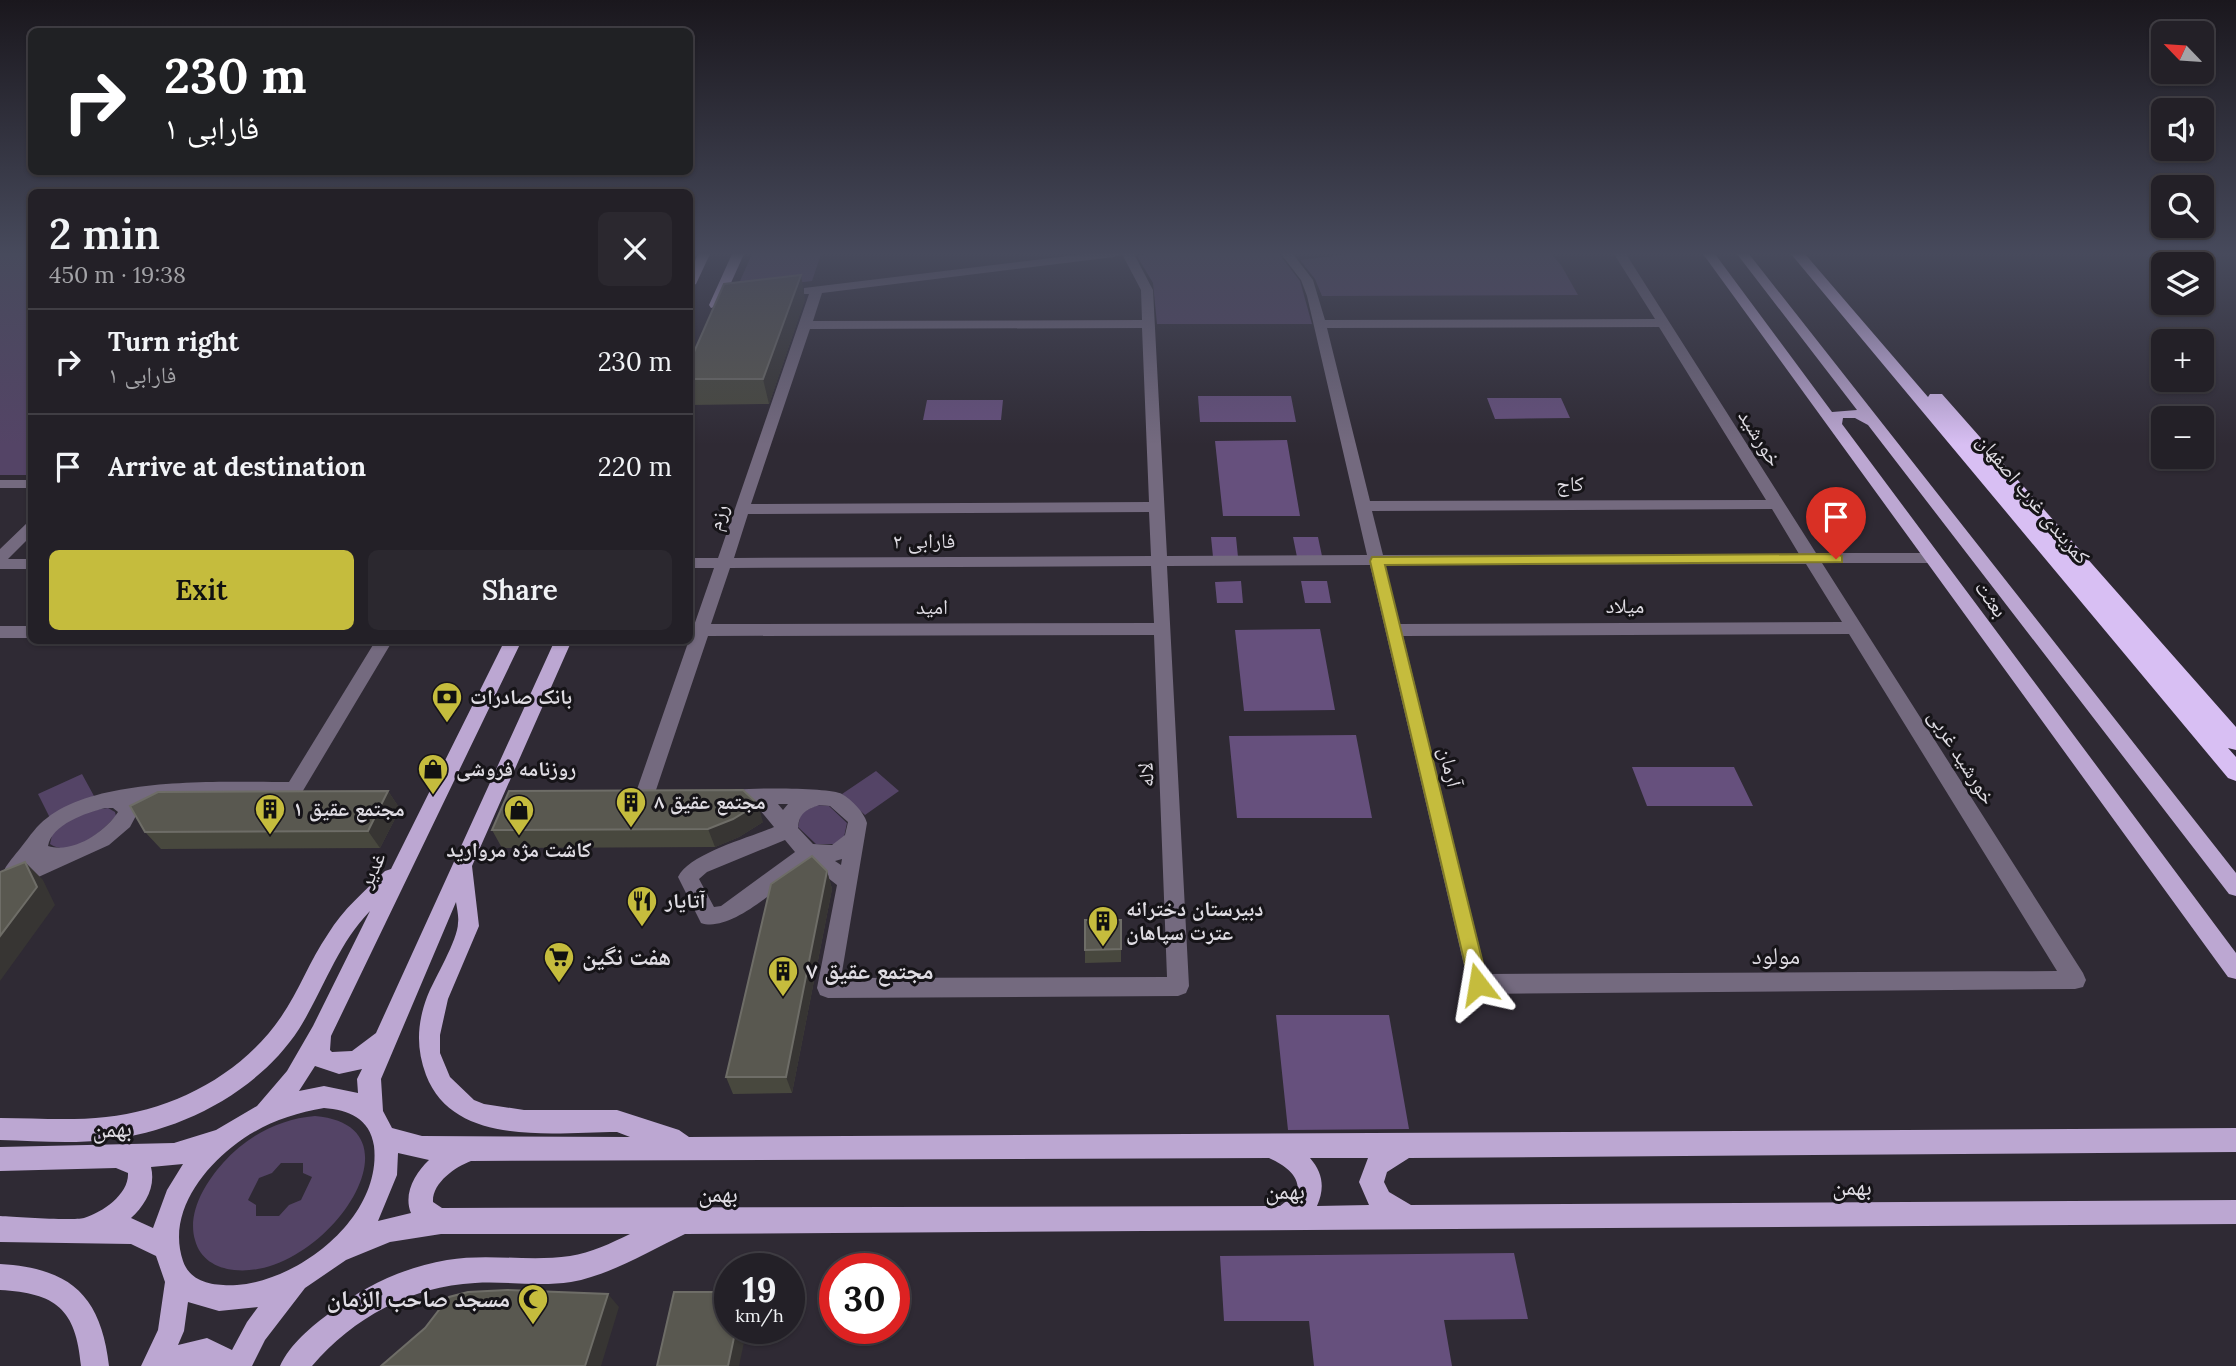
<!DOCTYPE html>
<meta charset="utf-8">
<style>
:root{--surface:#232027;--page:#2b282f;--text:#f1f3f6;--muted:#a3a3a7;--line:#403e44;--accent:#c5bc3d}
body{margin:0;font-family:Lora,"Noto Naskh Arabic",serif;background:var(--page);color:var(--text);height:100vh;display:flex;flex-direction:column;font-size:26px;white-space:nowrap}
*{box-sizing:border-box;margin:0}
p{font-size:23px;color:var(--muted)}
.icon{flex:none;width:38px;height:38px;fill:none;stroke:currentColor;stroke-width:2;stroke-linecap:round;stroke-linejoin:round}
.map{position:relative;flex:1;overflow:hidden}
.drawer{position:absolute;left:28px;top:189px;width:665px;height:455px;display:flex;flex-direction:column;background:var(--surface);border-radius:10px;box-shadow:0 2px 5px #0004,0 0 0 2px var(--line)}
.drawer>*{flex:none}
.guide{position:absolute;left:28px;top:28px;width:665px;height:147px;border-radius:10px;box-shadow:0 2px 5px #0004,0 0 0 2px var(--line);background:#202124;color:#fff;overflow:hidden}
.needle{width:46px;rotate:295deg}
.controls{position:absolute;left:2151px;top:21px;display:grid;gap:14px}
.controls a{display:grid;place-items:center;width:63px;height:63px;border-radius:10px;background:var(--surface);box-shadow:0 2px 5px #0004,0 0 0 2px var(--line);font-size:35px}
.speed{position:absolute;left:714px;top:1253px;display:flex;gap:14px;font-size:35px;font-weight:700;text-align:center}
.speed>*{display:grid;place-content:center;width:91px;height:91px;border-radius:50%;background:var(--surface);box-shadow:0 2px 5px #0004,0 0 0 2px var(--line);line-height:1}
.speed small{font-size:18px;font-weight:400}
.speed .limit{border:10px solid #d22;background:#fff;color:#111}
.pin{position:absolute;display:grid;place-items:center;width:60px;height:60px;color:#fff;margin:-72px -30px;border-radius:50% 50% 50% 0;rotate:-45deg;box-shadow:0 0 7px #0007}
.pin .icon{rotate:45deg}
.me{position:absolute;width:77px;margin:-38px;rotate:346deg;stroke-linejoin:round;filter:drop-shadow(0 0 5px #0008)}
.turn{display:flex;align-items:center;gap:24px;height:147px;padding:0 21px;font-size:32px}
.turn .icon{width:91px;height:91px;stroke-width:2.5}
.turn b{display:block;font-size:49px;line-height:60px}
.round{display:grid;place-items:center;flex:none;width:74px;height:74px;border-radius:10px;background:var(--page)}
.summary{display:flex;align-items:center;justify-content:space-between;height:119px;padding:0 21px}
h1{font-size:42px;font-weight:600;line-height:52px}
.primary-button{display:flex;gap:14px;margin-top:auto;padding:14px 21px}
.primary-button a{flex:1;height:80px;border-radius:10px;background:var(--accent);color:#111;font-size:28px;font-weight:600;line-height:80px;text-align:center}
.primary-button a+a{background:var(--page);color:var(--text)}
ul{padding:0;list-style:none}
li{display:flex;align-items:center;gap:21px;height:105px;padding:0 21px;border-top:2px solid var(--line)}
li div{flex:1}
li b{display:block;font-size:26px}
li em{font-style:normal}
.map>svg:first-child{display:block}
</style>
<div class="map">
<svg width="2236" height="1366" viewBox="0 0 2236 1366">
<rect width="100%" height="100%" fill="#2f2a34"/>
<path fill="#544466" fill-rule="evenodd" d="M0,254H31V475H0Z
M752,254H821L812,281L736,290Z
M1150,254H1279L1300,281L1312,324H1157L1153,283L1137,256Z
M1350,254H1551L1561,265L1578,295L1322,296L1315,279L1300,260Z
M876,771L899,791L865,815L842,794Z
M82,774L94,796L50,818L38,794Z
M817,805L829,806L847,823L844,837L834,844H816L798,827L801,813Z
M108,808L115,812L116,816C102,831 72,859 50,844L52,835C64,820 88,810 108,808Z
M315,1116C430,1126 323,1280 234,1270C216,1268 200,1259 195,1240C187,1213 205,1183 223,1163C247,1136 279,1119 315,1116ZM281,1163H303V1173L312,1177L301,1200L289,1205L279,1216H256V1205L248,1200L259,1178L272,1173Z"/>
<path fill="#66507d" d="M1198,396H1291L1296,422H1200Z
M1487,398H1561L1570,418L1495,419Z
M927,400H1003L1001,420H923Z
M1287,440L1300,516H1223L1215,441Z
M1211,537H1236L1238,557H1213Z
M1293,537H1318L1322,556L1297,557Z
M1241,581L1243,603H1217L1215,582Z
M1301,581H1327L1331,603H1305Z
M1320,629L1335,710L1244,711L1235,630Z
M1356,735L1372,818H1237L1229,736Z
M1632,767H1734L1753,806H1647Z
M1276,1015H1389L1409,1129L1288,1130Z
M1514,1253L1528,1319L1444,1320L1452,1366H1314L1309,1321H1224L1220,1256Z"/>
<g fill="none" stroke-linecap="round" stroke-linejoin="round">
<path fill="#746a7f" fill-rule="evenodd" d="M1085,254H1120L1114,257L822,293L813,321L1142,320L1141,290L1122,254H1134L1153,290L1167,556L1367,555L1307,296L1301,280L1281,254H1293L1313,280L1325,320L1655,319L1614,254H1626L1816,553H1933L1941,558L1933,563H1822L2083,973L2086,980L2083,987L2075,989L1478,994L1470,991L1370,565L1167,566L1189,986L1186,993L1178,996L828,998L820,995L817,988L837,885L809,863C784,882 732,934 701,923L678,877C690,853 749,838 774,827L755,804L720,802L717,797L720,792C735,787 830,787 842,794C852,800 864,812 867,823L841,978L1167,977L1154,635L708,636L656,790L667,792L670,797L667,802L644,805L637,803L634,798L714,568H690V558H718L809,294H804V288ZM1659,327L1766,500L1370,501L1327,328ZM1142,328L1149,502L751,504L810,329ZM1772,509L1799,554L1383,555L1372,511ZM1149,512L1151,556L734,558L748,514ZM1806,564L1842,622L1400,624L1385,565ZM1151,566L1154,623L711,624L730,568ZM1849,634L2057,971L1486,974L1403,636ZM778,804H788L783,810ZM819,805L830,806L848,822L845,835L832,845L813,844L798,828C799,813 806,810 819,805ZM785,840L795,852L721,906L714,907L699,879L707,872ZM842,859L841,865L835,861Z
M0,480H32V488H0Z
M32,521V535L8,559H32V569H0V549L27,523Z
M0,626H32V638H0Z
M376,640H393L301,794L167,797L135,803L138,812L130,827L109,845L12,889L7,895L0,897C0,869 5,868 22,846C30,836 37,825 47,818C100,776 223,782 289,782ZM105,808H113L118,812C105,832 73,854 48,846C52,824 86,813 105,808Z"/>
<path fill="#bca7d2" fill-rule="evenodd" d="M698,254H710L696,284L690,287V272Z
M732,254H744L721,305L711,308L709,305Z
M1703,254H1715L1832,412L1857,410L1737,254H1749L2236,873V896L2229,894L1868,425L1855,418H1843L1842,424L2236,953V979L2228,977Z
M505,640H522L331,1036L330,1050L332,1052L352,1051L376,1033L555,640H572L472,866L479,926L448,999L440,1035V1053L450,1077L474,1100L484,1104L524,1110H617L679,1130L689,1137L2236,1128V1152L1409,1158L1387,1172L1384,1182L1389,1192L1411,1205L2236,1200V1224L685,1234C649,1251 611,1275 571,1282C539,1287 507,1281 475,1283C411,1286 353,1318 312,1366H280C290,1344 312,1326 331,1312C364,1286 405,1267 447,1260C488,1253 529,1262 570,1256C591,1253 611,1243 630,1234H441L390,1242L346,1260L305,1288L265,1340L252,1366H141L158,1330L165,1282L156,1256L131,1244L0,1242V1216C17,1217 72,1221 84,1218C103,1212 129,1194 128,1173L116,1168L0,1171V1147L174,1143L216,1130L257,1106L287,1071L313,1026L370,911C337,945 324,989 299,1029C258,1092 180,1132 106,1140C71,1144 35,1141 0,1140V1118C35,1118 71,1121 106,1117C174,1110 242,1074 281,1017C299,991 310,960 328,934C343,909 365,891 385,871L391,869ZM456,902C457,909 459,917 458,923C458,940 434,979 427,997C417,1024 416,1048 426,1075C454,1148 554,1132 617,1132L630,1137L422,1136L392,1128L383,1111L381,1079ZM315,1066L339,1074L362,1069L357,1079L358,1093L324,1086L299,1091ZM324,1108C348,1110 370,1118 374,1146C382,1216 301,1280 237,1285C216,1286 191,1284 183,1261C168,1217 198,1174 232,1147C259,1125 290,1114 324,1108ZM398,1153L429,1160C415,1173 403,1194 411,1213L378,1221L397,1175ZM1269,1158C1284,1165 1299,1174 1298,1192L1280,1206L442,1208L433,1202C432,1183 455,1167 471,1161ZM1310,1158H1368L1359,1182L1369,1205L1317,1206C1325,1188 1323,1173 1310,1158ZM183,1164L167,1190L153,1228L131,1218C145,1205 156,1187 151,1167ZM188,1302L219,1311L258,1307L247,1322L232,1350L207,1338L178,1345L184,1331Z
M0,1264C70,1268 101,1295 109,1366H81C76,1309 56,1293 0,1290Z"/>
<path fill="#d8bff3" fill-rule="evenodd" d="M1791,254H1805L1928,397L1930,394H1942L2236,727V750L2228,748L2236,757V781L2228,778Z"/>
</g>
<path fill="#48483e" d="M805,299L769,404L690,405V361Z
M388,791L400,809L380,848L161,849L145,832Z
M763,822L739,837L715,847L502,848L492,830Z
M827,871L832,889L792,1093L733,1094L726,1077Z
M1121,920V962L1085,963V950Z"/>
<path fill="#373533" d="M801,275L805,299L769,404L763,379Z
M388,791L400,809L380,848L368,831Z
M758,804L763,822L739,837L715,847L708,829Z
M25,862L43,880L55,905L0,981V936Z
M827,871L832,889L792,1093L786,1077Z
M608,1294L619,1307L601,1366H585Z
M736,1328H747L739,1366H728Z"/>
<path fill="#595850" stroke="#6e6d67" stroke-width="2" d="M801,275L763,379H690V361L724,284Z
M743,790L758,804L733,819L708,829L492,830L509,791Z
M388,791L368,831L145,832L130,806L158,792Z
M812,856L827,871L786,1077H726L771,884Z
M25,862L37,887L0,936V872Z
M1085,920H1121V949L1085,950Z
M507,1290L608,1294L585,1366H381L425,1328L449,1297L468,1292Z
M674,1292H730V1328H736L728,1366H657Z"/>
<linearGradient id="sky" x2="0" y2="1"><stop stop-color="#1a171d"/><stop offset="0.57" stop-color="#474a5c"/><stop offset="1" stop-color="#474a5c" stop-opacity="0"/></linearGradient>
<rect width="2236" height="445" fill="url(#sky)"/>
<path fill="#c5bc3d" stroke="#807a28" stroke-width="2" d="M1836,554L1842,556V562L1385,565L1488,984L1485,990L1478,993L1471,990L1370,561L1372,557Z"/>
<defs>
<g id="bank-pin" transform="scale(1.575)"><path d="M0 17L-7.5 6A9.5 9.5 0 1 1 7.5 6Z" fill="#c5bc3d" stroke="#161418"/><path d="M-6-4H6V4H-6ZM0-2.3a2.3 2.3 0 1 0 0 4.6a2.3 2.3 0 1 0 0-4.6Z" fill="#111"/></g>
<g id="shop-pin" transform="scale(1.575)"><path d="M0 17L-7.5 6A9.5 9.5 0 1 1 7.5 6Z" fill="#c5bc3d" stroke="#161418"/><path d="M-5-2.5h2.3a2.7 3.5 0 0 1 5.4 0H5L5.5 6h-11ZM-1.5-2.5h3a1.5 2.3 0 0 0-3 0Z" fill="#111"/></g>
<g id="building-pin" transform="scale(1.575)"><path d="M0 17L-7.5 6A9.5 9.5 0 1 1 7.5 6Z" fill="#c5bc3d" stroke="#161418"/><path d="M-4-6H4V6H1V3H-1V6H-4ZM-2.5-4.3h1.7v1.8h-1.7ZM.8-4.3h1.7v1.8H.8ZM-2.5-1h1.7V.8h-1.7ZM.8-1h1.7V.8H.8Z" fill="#111"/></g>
<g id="restaurant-pin" transform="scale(1.575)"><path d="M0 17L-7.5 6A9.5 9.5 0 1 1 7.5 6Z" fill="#c5bc3d" stroke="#161418"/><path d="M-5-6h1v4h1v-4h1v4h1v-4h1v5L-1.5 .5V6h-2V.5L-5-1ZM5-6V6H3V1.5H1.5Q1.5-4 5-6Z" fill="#111"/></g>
<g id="supermarket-pin" transform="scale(1.575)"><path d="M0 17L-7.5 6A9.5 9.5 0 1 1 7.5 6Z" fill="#c5bc3d" stroke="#161418"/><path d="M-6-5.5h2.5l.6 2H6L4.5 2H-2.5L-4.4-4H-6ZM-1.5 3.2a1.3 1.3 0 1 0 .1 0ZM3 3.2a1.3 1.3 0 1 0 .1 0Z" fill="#111"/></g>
<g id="mosque-pin" transform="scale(1.575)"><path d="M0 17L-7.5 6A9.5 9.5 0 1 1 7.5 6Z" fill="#c5bc3d" stroke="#161418"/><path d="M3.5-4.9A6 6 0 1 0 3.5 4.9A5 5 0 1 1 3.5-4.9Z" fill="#111"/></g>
</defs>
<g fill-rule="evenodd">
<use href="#bank-pin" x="447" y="697"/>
<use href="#shop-pin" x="433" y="769"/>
<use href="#building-pin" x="631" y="802"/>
<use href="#building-pin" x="270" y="809"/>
<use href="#shop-pin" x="519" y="810"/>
<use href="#restaurant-pin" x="642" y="901"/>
<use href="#building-pin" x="1103" y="921"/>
<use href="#supermarket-pin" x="559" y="957"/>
<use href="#building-pin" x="783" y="971"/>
<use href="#mosque-pin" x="533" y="1299"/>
</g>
<g text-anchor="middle" stroke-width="6" stroke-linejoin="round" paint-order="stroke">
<g font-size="21" fill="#dfdce3" stroke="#161418">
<text transform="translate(1760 438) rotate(58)" y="7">خورشید</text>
<text x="1570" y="491">کاج</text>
<text transform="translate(2033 499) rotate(50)" y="7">کمربندی غرب اصفهان</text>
<text transform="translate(718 517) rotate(-71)" y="7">رزم</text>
<text x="924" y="548">فارابی ۲</text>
<text transform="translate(1991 599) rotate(54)" y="7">بعثت</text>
<text x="1625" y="613">میلاد</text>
<text x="932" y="614">امید</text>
<text transform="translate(1962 757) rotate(58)" y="7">خورشید غربی</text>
<text transform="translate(1450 767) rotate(77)" y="7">آرمان</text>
<text transform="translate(1146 775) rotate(-93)" y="7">لاله</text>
<text transform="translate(372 870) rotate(-64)" y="7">غدیر</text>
</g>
<g font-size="21" font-weight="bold" fill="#dfdce3" stroke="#161418" text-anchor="start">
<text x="470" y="704">بانک صادرات</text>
<text x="456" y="776">روزنامه فروشی</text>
<text x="654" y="809">مجتمع عقیق ۸</text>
<text x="293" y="816">مجتمع عقیق ۱</text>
<text x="519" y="857" text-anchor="middle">کاشت مژه مروارید</text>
<text x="665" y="908">آتایار</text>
<text x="1126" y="916">دبیرستان دخترانه<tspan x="1126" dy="24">عترت سپاهان</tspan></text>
</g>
<g font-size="24" fill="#dfdce3" stroke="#161418">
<text x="1776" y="964">مولود</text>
<text transform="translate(112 1129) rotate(-2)" y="8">بهمن</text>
<text x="1852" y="1195">بهمن</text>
<text transform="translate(1285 1191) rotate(-1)" y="8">بهمن</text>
<text x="718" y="1202">بهمن</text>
</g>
<g font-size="24" font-weight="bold" fill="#dfdce3" stroke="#161418" text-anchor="start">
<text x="582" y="965">هفت نگین</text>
<text x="806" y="979">مجتمع عقیق ۷</text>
<text x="510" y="1307" text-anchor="end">مسجد صاحب الزمان</text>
</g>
</g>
</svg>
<div class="controls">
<a><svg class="needle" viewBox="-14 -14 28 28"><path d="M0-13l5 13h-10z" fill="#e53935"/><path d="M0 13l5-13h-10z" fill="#a3a3a7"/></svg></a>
<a><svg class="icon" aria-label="sound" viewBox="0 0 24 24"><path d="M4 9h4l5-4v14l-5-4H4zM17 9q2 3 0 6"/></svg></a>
<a><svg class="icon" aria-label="search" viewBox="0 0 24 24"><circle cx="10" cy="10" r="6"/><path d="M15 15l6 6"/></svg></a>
<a><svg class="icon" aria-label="layers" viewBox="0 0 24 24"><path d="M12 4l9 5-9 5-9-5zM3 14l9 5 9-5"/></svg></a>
<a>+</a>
<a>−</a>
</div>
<div class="speed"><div>19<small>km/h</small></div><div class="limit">30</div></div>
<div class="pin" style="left:1836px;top:559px;background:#d93025"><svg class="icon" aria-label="arrive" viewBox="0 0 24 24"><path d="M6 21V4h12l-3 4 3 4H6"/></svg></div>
<svg class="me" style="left:1478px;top:984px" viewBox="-20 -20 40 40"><path d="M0-17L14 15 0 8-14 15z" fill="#c5bc3d" stroke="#fff" stroke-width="4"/></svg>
<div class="guide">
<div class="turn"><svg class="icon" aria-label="right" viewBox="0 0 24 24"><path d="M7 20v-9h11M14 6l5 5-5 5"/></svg><div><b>230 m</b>فارابی ۱</div></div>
</div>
<section class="drawer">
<div class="summary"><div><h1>2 min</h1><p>450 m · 19:38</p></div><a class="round"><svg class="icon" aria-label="close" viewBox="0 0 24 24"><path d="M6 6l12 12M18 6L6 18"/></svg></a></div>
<ul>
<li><svg class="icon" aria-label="right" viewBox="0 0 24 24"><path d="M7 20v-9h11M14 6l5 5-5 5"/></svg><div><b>Turn right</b><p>فارابی ۱</p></div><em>230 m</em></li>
<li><svg class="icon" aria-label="arrive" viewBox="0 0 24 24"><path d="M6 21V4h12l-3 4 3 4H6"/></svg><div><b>Arrive at destination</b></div><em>220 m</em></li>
</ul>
<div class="primary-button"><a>Exit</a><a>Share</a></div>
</section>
</div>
